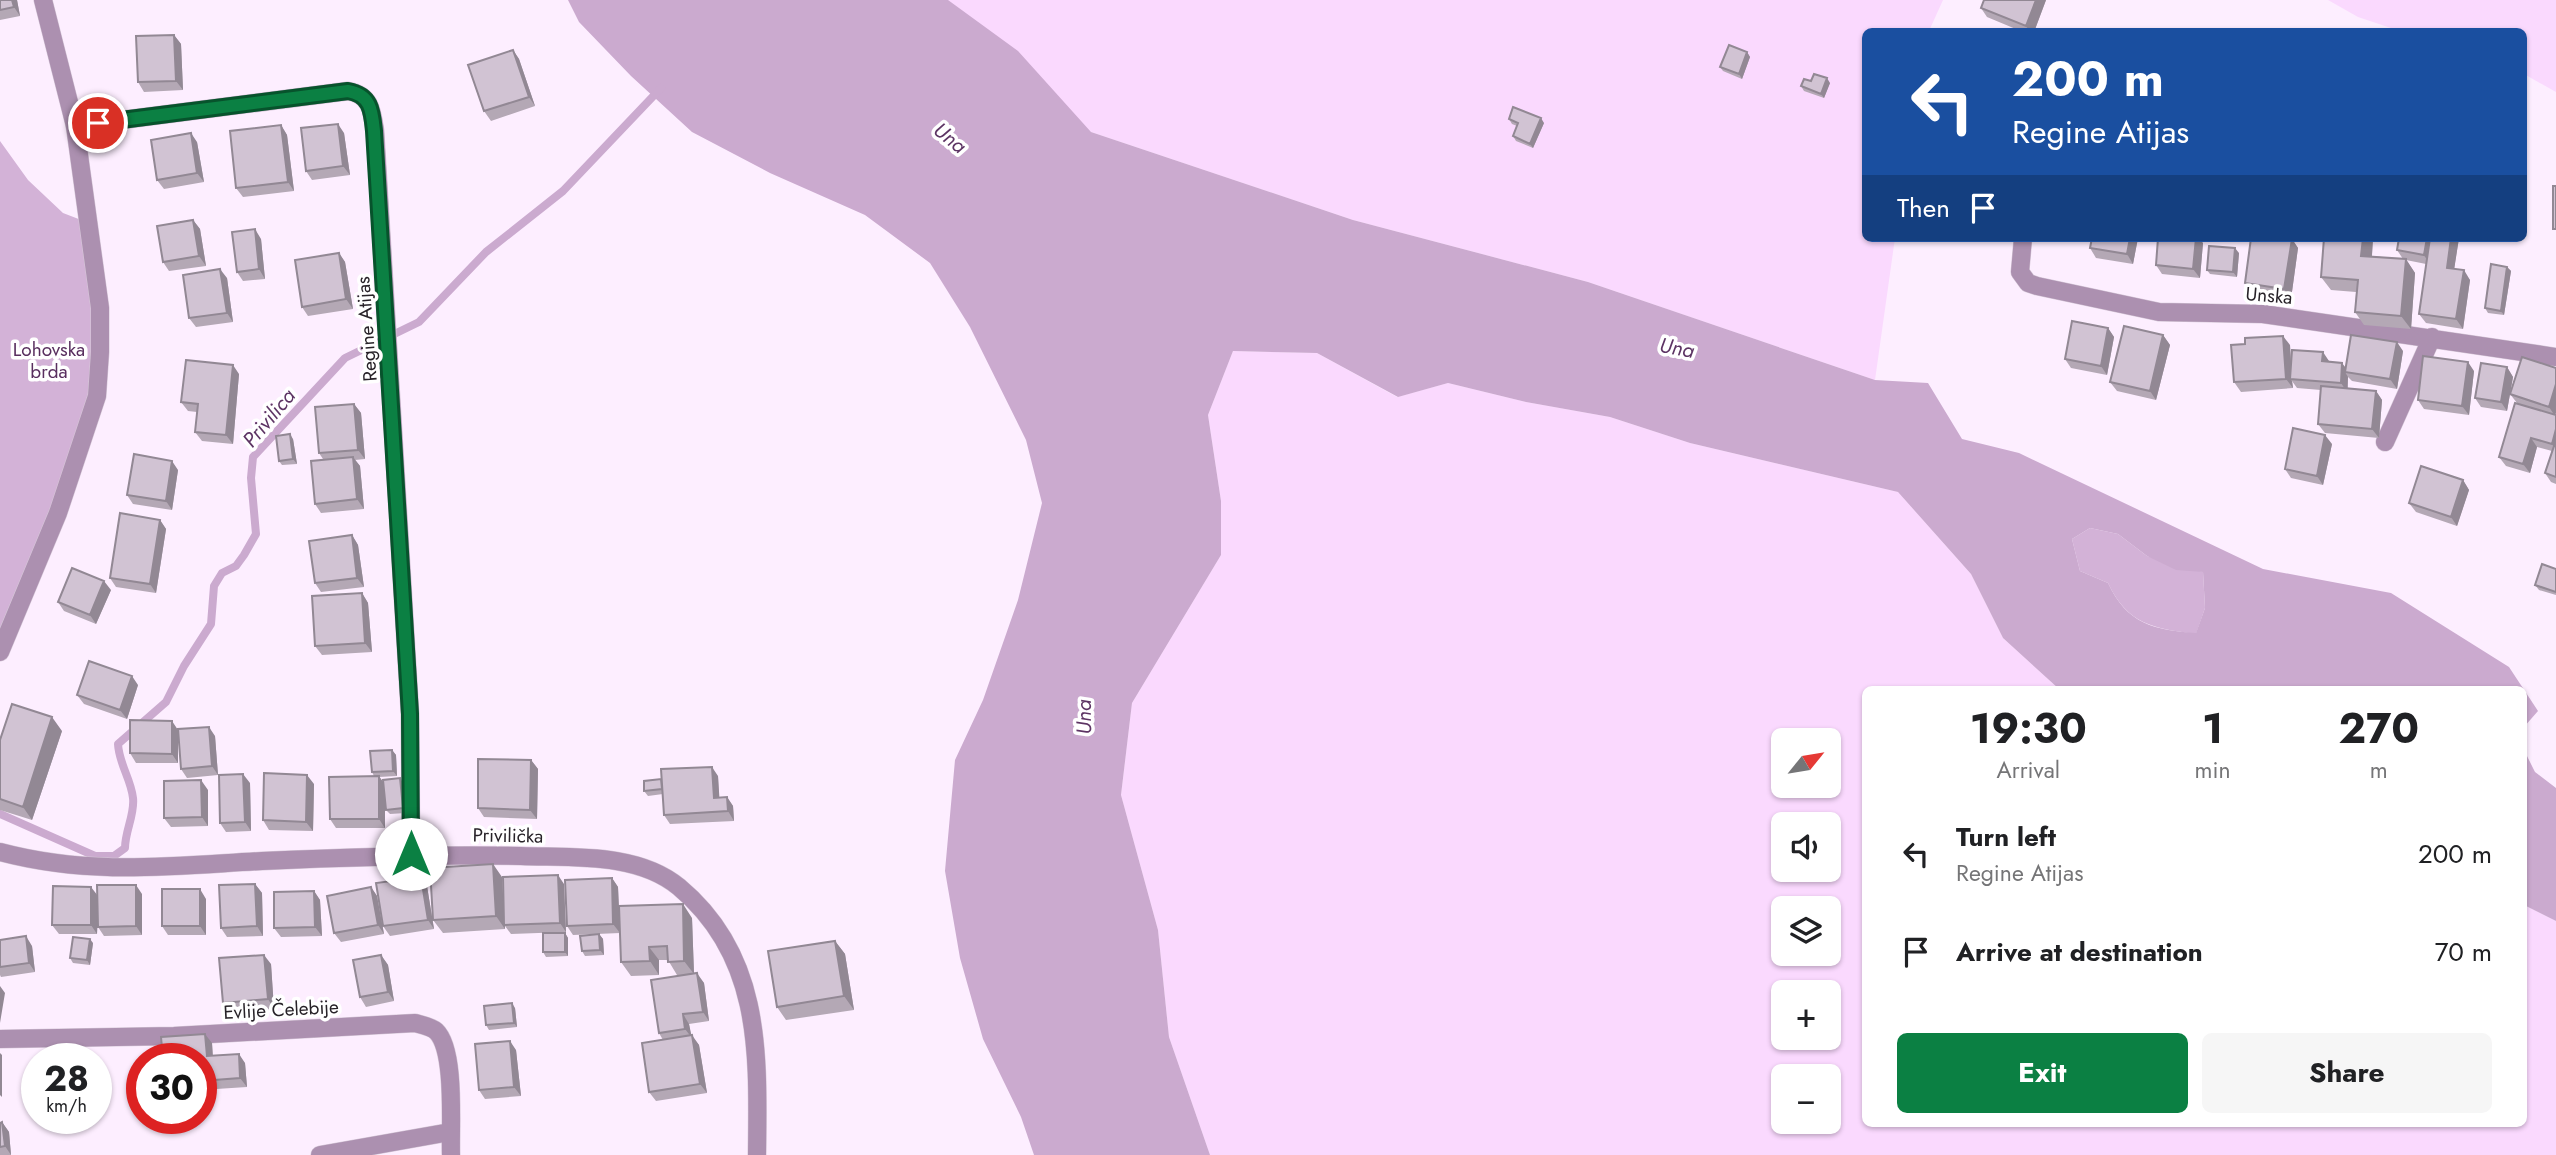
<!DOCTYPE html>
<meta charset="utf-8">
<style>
:root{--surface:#fff;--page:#f6f6f6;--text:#202124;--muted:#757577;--accent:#0b8043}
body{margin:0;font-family:Jost,sans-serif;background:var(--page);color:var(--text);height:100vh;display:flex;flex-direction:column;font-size:26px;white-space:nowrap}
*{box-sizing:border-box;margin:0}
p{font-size:23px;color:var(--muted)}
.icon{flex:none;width:38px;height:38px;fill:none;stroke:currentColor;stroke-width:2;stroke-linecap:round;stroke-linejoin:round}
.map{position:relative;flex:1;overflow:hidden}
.details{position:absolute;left:1862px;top:686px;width:665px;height:441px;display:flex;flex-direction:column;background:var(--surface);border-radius:10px;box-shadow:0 2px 5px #0004}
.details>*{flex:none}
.hud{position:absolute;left:1862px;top:28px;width:665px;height:214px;border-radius:10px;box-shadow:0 2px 5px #0004;background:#1a4fa0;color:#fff;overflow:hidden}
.needle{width:46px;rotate:60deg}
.buttons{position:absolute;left:1771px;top:728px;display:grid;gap:14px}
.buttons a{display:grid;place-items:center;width:70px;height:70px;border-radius:10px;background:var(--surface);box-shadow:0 2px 5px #0004;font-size:35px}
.speed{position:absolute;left:21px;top:1043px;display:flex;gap:14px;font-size:35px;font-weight:700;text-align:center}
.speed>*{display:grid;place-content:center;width:91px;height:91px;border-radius:50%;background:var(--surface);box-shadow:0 2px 5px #0004;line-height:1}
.speed small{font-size:18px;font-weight:400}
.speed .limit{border:10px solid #d22;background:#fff;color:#111}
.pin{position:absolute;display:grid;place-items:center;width:60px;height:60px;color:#fff;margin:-30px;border:4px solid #fff;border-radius:50%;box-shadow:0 2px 7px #0007}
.me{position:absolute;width:77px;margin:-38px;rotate:0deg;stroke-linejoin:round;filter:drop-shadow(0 0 5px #0008)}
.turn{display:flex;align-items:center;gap:24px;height:147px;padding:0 35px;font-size:32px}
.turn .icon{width:91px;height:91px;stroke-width:2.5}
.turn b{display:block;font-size:49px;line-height:60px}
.then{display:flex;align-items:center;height:66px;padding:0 35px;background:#0003;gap:14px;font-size:26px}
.eta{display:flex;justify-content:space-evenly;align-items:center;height:119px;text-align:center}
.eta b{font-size:42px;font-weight:700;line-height:49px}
.button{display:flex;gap:14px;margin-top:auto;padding:14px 35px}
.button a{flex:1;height:80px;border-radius:10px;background:var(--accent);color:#fff;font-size:28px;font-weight:700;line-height:80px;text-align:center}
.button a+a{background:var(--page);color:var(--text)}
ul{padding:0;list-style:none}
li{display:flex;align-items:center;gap:21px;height:98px;padding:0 35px}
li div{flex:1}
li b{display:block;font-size:26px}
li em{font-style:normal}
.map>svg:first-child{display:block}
</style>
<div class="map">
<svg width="2556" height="1155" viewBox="0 0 2556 1155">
<rect width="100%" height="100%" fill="#fdeeff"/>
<path fill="#fad9fe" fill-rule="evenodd" d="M938,0H1943L1929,31L1866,32V238H1895L1875,380L1588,282L1353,220L1091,132Z
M2328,0H2556V92L2524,74V32L2400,31L2358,17Z
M1233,351L1317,353L1397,397L1448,383L1526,402L1610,417L1690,443L1898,492L1971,574L2003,638L2059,689L1866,690V1124H2524V905L2556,921V1155H1210L1169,1037L1158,930L1121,795L1132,703L1221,555V501L1208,415ZM1783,740H1829V786H1783ZM1783,824H1829V870H1783ZM1783,908H1829V954H1783ZM1783,992H1829V1038H1783ZM1783,1076H1829V1122H1783Z"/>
<path fill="#d3b2d7" d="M0,141L28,180L63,213L89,223L97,396L0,649Z
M2090,528L2118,534L2147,556L2203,572L2205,608L2196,634C2153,628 2128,625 2108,583L2080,571L2072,539Z"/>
<path fill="#cbaacf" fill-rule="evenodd" d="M568,0H948L1018,51L1091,132L1353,220L1588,282L1875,380L1928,383L1962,439L2019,453L2263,569L2391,593L2509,667L2538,711L2524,727V690L2059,689L2003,638L1971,574L1898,492L1690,443L1610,417L1526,402L1448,383L1398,397L1317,353L1233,351L1208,415L1221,501V555L1132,703L1121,795L1158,930L1169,1037L1210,1155H1034L1021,1117L983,1039L960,958L945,871L955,760L983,700L1018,600L1042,503L1026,440L970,327L930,263L865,215L770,173L692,132L631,76L579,22ZM2090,528L2118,534L2147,556L2176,570L2203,572L2205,608L2196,633C2154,630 2127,624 2108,583L2080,571L2072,539Z
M2524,750L2535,772L2556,788V921L2524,905Z"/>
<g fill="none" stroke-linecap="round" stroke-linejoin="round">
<path stroke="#cbaacf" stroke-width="8" d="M0,814L95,856H114L125,848C125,831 135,814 133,798C131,779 119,764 118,744L166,702L184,666L211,624L214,586L222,573L236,566L244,555L256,534L251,478L253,457L345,358L419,322L486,252L563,191L661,88"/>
<g stroke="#d6c9d8" stroke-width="19">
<path id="minor" d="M75,126L348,91C371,95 372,111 375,131L410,714L411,854
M2023,238L2020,272L2028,283L2037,286L2159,312L2263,314L2556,357
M2385,442L2432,337
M0,852C90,876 171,866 262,861C349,857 434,854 521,856C571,858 637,852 679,887C763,957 758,1056 757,1155
M0,1039L174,1036L415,1023C422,1025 430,1026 436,1031C456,1050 450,1127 451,1155
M320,1155L450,1132"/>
</g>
<g stroke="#d6c9d8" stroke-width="19">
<path id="tertiary" d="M0,652L58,513L97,396L100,352V308L75,126L43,0"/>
</g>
<use href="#minor" stroke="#ac90b0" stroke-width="18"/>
<use href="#tertiary" stroke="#ac90b0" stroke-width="18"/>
</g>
<path fill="#b4a8b5" d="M0,0H17L20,16L0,20Z
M2046,0L2034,32H2023L1987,17L1981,8Z
M174,35L181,44L183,90L144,92L138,82Z
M513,50L519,59L535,106L491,121L484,111Z
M1747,52L1750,57L1742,79L1723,71L1720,67Z
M1811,81L1830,83L1824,98L1804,91L1801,86Z
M1509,119L1544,123L1533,148L1516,141L1513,136L1517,126L1512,124Z
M281,125L287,135L294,191L243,197L236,188Z
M344,133L350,175L312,180L306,171Z
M197,142L204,182L164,189L157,180Z
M193,220L200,229L206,266L169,271L163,262Z
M2138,238L2133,264L2096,258L2090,248Z
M2299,238H2322L2321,241Z
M2373,238L2372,256L2403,259L2397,250L2399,238H2459L2454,269L2470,280L2463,329L2426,323L2419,314L2426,264L2406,260L2415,273L2411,329L2364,325L2355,312L2356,292L2331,290L2321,277Z
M261,239L265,279L243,281L237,272Z
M2292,239L2298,248L2291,299L2251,293L2245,283Z
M2203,243L2200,278L2162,274L2156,265Z
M339,253L345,262L353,309L308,316L302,307Z
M2239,253L2237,277L2210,274L2207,270Z
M2507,267L2511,271L2504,315L2488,313L2485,308Z
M227,278L233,322L196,327L189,318Z
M2108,328L2114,337L2107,375L2071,368L2065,359Z
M2163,335L2170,345L2156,400L2117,391L2110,382Z
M2290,345L2291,368L2329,362L2346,368L2403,351L2397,389L2352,381L2348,377V388L2376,391L2382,400L2379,438L2325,433L2318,424L2321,390L2297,388L2292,381L2293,388L2241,392L2234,382Z
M2522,357L2556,415V484L2551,482L2545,473L2552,451L2537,447L2530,473L2506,466L2499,457L2517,403L2510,394Z
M2507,367L2513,377L2507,411L2481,407L2475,398Z
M2474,371L2469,415L2424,409L2418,400Z
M239,374L233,444L202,441L195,432L197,412L188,411L181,402Z
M354,404L361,413L365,459L355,460L360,466L364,509L321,513L315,504L323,459L319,453Z
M293,439L297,464L282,465L279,461Z
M2332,444L2323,485L2291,478L2285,469Z
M178,470L172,510L133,504L127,495Z
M2463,480L2469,490L2457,526L2416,512L2409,503Z
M160,520L166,529L156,593L116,587L110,578Z
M352,535L358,545L364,587L321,592L315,583Z
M2556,569V595L2539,590L2535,585Z
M111,590L96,624L64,611L58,602Z
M362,593L368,603L372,652L322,655L315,646Z
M138,685L127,719L84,704L77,695Z
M178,729L215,736L218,775L187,778L181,769L178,735V763H136L130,753Z
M62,731L32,820L0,810V740Z
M392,750L396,755L397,776L379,777L384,783L400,778L403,783L406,813L390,814L386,810L385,798V828H336L330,819L374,776L372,772Z
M531,760L538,769L537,819L484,817L478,808Z
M718,776L719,798L727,797L733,806L734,821L670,824L664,815L663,794L648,796L644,791L662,781Z
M250,783L251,831L226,832L220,823Z
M314,784L313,831L269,830L263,820Z
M208,790V826L171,827L164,818Z
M421,877L427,886L434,929L390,936L383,926Z
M502,877L503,900L564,884L566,932L511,934L505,926V929L443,933L433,920Z
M612,878L618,887L620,933L573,935L567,926Z
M255,884L262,893L263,936L227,937L221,928Z
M371,887L377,896L384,934L341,942L334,933Z
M314,891L320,900L322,936L281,937L274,928Z
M142,894V935L104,936L98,927V915L97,934H59L52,925L97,895Z
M206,899V935H168L162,926Z
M692,918L694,974L704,983L709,1021L689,1024L691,1036L699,1045L707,1093L656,1101L649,1092L663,1040L659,1033L689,975H677L668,960H659V975L631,976L621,962Z
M565,933L568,938V956L546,957L543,952Z
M599,934L603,939L604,955L585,956L582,951Z
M0,940L32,946L35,972L1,977L0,975Z
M835,941L845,954L854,1010L786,1020L777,1007Z
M93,943L90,965L73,963L70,958Z
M381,955L388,965L394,1001L366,1007L360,997Z
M271,964L274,1009L230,1012L223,1003Z
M515,1008L517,1027L489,1030L486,1025Z
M212,1043L213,1055L245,1063L247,1087L201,1090V1059Z
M516,1050L521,1096L485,1099L479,1090Z
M2,1122L9,1132L11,1155H0V1123Z"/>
<path fill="#928894" d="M12,0H17L20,16L14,7Z
M2036,0H2046L2034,32H2030L2026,26Z
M174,35L181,44L183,90L176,81Z
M513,50L519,59L535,106L529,97Z
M1747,52L1750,57L1742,79L1739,74Z
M1827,78L1830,83L1824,98L1821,94Z
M1541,118L1544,123L1533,148L1530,144Z
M338,124L344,133L350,175L343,166Z
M281,125L287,135L294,191L288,182Z
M191,133L197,142L204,182L197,173Z
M193,220L200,229L206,266L199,256Z
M255,229L261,239L265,279L259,269Z
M2130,238H2138L2133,264L2127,254Z
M2196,238H2199L2203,243L2200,278L2193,269Z
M2363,238H2373L2371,269L2361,256Z
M2427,238H2435L2430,265L2424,255Z
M2451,238H2459L2453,277L2447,268Z
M2292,239L2298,248L2291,299L2284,289Z
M2235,248L2239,253L2237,277L2233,272Z
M339,253L345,262L353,309L346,299Z
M2406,259L2415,273L2411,329L2401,316Z
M2507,267L2511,271L2504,315L2501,311Z
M220,269L227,278L233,322L227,313Z
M2464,270L2470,280L2463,329L2456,319Z
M2108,328L2114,337L2107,375L2101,366Z
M2163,335L2170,345L2156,400L2150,391Z
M2283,336L2290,345L2292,379H2290L2292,381L2293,388L2286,379Z
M2397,342L2403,351L2397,389L2390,379Z
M2323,352L2329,361V370L2322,361Z
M2468,362L2474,371L2469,415L2462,406Z
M2342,363L2349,372H2345L2348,377L2347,392L2341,383Z
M233,365L239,374L233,444L226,435Z
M2507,367L2513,377L2507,411L2501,402Z
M2556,384V413L2555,416L2549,407Z
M2376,391L2382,400L2379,438L2372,429Z
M354,404L361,413L365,459L358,450Z
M2556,429V450L2552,444Z
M290,434L293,439L297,464L293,459Z
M2325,435L2332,444L2323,485L2317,476Z
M2531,438L2537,447L2530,473L2523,464Z
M353,457L360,466L364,509L357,499Z
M172,461L178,470L172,510L166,501Z
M2463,480L2469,490L2457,526L2451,517Z
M160,520L166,529L156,593L150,584Z
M352,535L358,545L364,587L357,578Z
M104,581L111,590L96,624L90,615Z
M362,593L368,603L372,652L365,643Z
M132,676L138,685L127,719L120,710Z
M52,717L62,731L32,820L23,807Z
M172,721L178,730V763L172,754Z
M209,727L215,736L218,775L212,766Z
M392,750L396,755L397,776L393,771Z
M531,760L538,769L537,819L530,810Z
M712,767L718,776L720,807L714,798Z
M243,774L250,783L251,831L245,822Z
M307,775L314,784L313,831L306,822Z
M379,776L385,785V828L379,819Z
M400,778L403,783L406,813L403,808Z
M201,780L208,790V826L202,817Z
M727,797L733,806L734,821L728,811Z
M493,864L502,877L505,929L496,916Z
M558,875L564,884L566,932L560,923Z
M421,877L427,886L434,929L428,920Z
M612,878L618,887L620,933L613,924Z
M255,884L262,893L263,936L257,926Z
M136,885L142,894V935L136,926Z
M91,887L98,896L97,934L91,925Z
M371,887L377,896L384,934L378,925Z
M200,889L206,899V935L200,926Z
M314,891L320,900L322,936L315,927Z
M683,904L692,918L694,974L684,961Z
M565,933L568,938V956L565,952Z
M599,934L603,939L604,955L600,950Z
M26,936L32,946L35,972L29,963Z
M90,939L93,943L90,965L87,960Z
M835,941L845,954L854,1010L844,996Z
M649,947L659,960V975L650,961Z
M264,955L271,964L274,1009L268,999Z
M381,955L388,965L394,1001L388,992Z
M697,973L704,983L709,1021L703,1012Z
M0,986L5,993L0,1023Z
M512,1003L515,1008L517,1027L514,1023Z
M683,1014L689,1024L692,1038L685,1029Z
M205,1034L212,1043L213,1065L207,1056Z
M692,1035L699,1045L707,1093L700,1084Z
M510,1041L516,1050L521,1096L514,1087Z
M0,1053L2,1055V1097L0,1095Z
M239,1054L245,1063L247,1087L240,1078Z
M2,1122L9,1132L11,1155L5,1146Z"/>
<path fill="#d1c3d3" stroke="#928894" stroke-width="2" d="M0,0H12L14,7L0,10Z
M1984,0H2036L2026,26L1981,8Z
M174,35L176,81L138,82L136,36Z
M1729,45L1747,52L1739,74L1720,67Z
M513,50L529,97L484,111L468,65Z
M1814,74L1827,78L1821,94L1801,86L1804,79L1811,81Z
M1513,107L1541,118L1530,144L1513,136L1518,123L1509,119Z
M338,124L343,166L306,171L301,128Z
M281,125L288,182L236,188L230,131Z
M191,133L197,173L157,180L151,140Z
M2553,186H2556V229H2553Z
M193,220L199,256L163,262L157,226Z
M255,229L259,269L237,272L232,232Z
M2092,238H2130L2127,254L2090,248Z
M2158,238H2196L2193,269L2156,265Z
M2251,238H2285L2292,239L2284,289L2245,283Z
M2324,238H2363L2361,256L2406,259L2401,316L2355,312L2358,280L2321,277Z
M2399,238H2427L2424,255L2397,250Z
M2430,238H2451L2447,268L2464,270L2456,319L2419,314Z
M2209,246L2235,248L2233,272L2207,270Z
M339,253L346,299L302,307L295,260Z
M2491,264L2507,267L2501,311L2485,308Z
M220,269L227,313L189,318L183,275Z
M2072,321L2108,328L2101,366L2065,359Z
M2124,326L2163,335L2150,391L2110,382Z
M2351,335L2397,342L2390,379L2345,372Z
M2283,336L2286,379L2234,382L2231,345L2245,344V338Z
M2292,350L2323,352L2322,361L2342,363L2341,383L2290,379Z
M2423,356L2468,362L2462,406L2418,400Z
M2522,357L2556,368V384L2549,407L2510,394Z
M186,360L233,365L226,435L195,432L198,404L181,402Z
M2481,363L2507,367L2501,402L2475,398Z
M2321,386L2376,391L2372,429L2318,424Z
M2515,403L2556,415V429L2552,444L2531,438L2523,464L2499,457Z
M354,404L358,450L319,453L315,407Z
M2293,428L2325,435L2317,476L2285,469Z
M290,434L293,459L279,461L276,436Z
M2556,440V477L2545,473Z
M134,454L172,461L166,501L127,495Z
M353,457L357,499L315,504L311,461Z
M2421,466L2463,480L2451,517L2409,503Z
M120,513L160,520L150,584L110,578Z
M352,535L357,578L315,583L309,541Z
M2542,564L2556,569V592L2535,585Z
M72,568L104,581L90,615L58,602Z
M362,593L365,643L315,646L312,596Z
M89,661L132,676L120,710L77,695Z
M12,704L52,717L23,807L0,799V740Z
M130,720L172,721V754L130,753Z
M209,727L212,766L181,769L178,729Z
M392,750L393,771L372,772L370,751Z
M478,759L531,760L530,810L478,808Z
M712,767L714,798L727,797L728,811L664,815L661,769Z
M264,773L307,775L306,822L263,820Z
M243,774L245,822L220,823L219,775Z
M379,776V819H330L329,777Z
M400,778L403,808L386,810L383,780Z
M661,779L662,789L644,791V781Z
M201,780L202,817L164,818V781Z
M493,864L496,916L433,920L430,868Z
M558,875L560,923L504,925L503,877Z
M421,877L428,920L383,926L376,883Z
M612,878L613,924L567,926L565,880Z
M255,884L257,926L221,928L219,885Z
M97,885H136V926L98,927Z
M53,886L91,887V925H52Z
M371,887L378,925L334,933L327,896Z
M162,889H200V926H162Z
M314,891L315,927L274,928V892Z
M683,904L684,961L668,962L667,946L649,947L650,961L621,962L619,906Z
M543,933H565V952H543Z
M599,934L600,950L582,951L580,936Z
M26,936L29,963L0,967V940Z
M73,937L90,939L87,960L70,958Z
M835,941L844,996L777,1007L768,951Z
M264,955L268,999L223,1003L219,958Z
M381,955L388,992L360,997L353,960Z
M697,973L703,1012L683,1014L685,1029L659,1033L651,980Z
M512,1003L514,1023L486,1025L484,1006Z
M205,1034L207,1056L239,1054L240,1078L201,1081V1059H163L161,1037Z
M692,1035L700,1084L649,1092L642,1043Z
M510,1041L514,1087L479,1090L475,1044Z
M2,1122L5,1146L0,1147V1123Z"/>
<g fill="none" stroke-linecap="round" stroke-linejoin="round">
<g stroke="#07532c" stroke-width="18">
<path id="route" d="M98,123L348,91C371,95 372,111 374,131L410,714L411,854"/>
</g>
<use href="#route" stroke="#0b8043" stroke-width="12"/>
</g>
<g text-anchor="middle" stroke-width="7" stroke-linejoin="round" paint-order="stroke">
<g font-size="19" fill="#272228" stroke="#fff">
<text transform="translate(2269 295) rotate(5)" y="7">Unska</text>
<text transform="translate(366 329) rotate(-94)" y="7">Regine Atijas</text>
<text transform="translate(508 835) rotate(1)" y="7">Privilička</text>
<text transform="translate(281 1009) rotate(-3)" y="7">Evlije Čelebije</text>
</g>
<g font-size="19" fill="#592f5f" stroke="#fff">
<text x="49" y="356">Lohovska<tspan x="49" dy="22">brda</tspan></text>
</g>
<g font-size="21" font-style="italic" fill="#5d3464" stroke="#fff">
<text transform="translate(950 138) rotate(39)" y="7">Una</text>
<text transform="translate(1677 348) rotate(10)" y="7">Una</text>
<text transform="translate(269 418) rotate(-50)" y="7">Privilica</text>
<text transform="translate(1084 717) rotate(-91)" y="7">Una</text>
</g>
</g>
</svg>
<div class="buttons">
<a><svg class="needle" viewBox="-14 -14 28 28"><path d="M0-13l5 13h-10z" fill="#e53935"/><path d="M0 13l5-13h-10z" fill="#757577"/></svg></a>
<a><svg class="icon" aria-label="sound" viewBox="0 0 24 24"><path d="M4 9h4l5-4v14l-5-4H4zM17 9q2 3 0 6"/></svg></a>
<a><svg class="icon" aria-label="layers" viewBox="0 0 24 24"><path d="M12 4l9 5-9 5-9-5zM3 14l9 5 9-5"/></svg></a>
<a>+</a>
<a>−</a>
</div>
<div class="speed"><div>28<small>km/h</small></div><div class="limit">30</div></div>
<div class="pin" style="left:98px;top:123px;background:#d93025"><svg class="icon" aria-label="arrive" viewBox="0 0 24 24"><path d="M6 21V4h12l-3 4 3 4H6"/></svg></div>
<svg class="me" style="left:411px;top:854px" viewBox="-20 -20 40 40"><circle r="19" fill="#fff"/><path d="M0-13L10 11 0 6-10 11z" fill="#0b8043"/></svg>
<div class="hud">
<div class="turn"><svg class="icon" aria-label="left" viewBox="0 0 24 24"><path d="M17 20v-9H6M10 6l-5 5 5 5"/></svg><div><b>200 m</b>Regine Atijas</div></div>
<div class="then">Then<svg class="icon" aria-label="arrive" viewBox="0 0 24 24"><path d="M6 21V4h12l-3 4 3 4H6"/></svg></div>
</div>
<section class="details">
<div class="eta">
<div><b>19:30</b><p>Arrival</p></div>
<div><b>1</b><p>min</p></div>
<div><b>270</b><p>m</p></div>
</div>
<ul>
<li><svg class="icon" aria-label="left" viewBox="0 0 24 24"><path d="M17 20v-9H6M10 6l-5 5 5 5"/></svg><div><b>Turn left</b><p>Regine Atijas</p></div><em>200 m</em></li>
<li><svg class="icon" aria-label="arrive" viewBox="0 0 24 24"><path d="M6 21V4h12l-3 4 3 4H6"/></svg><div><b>Arrive at destination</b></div><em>70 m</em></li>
</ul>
<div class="button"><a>Exit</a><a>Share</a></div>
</section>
</div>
